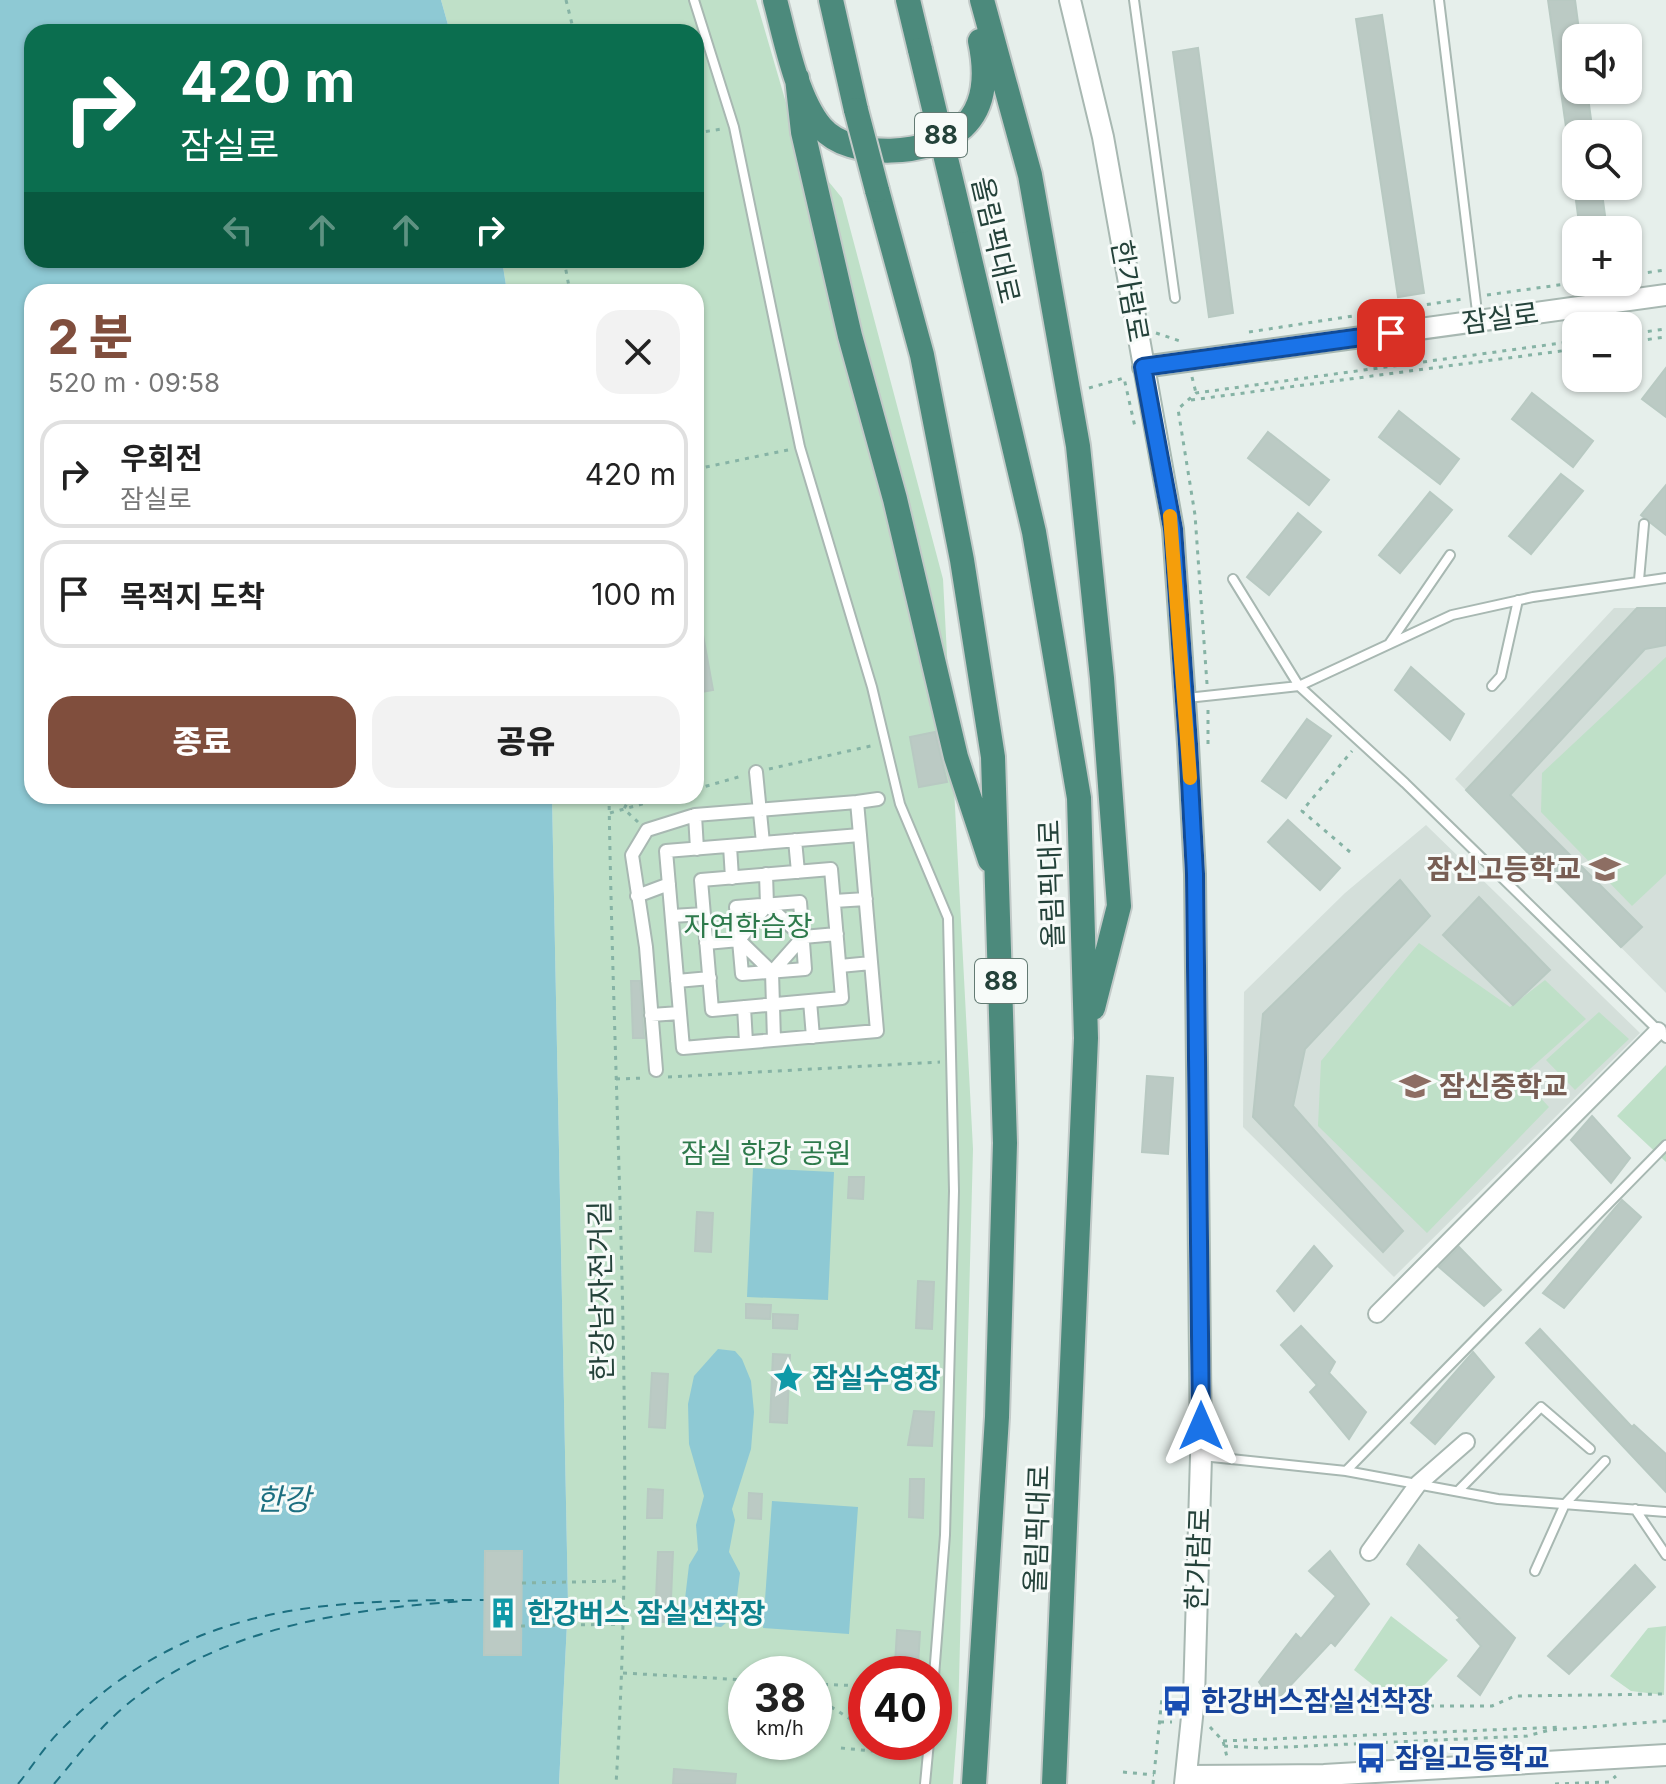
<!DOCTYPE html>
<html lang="ko">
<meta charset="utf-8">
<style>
:root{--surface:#fff;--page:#f2f2f2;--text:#222;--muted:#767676;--line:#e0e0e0;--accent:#804e3d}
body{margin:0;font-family:Inter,"Noto Sans KR",sans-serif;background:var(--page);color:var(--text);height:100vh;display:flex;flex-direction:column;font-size:30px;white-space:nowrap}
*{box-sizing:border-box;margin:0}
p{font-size:26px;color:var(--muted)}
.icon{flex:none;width:44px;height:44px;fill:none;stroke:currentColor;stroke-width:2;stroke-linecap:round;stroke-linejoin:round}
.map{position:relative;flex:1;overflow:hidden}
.side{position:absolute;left:24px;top:284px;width:680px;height:520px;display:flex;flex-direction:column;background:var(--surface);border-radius:24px;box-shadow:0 2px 6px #0004}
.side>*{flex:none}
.hud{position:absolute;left:24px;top:24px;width:680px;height:244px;border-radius:24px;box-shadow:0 2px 6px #0004;background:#0b6e4f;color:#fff;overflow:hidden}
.controls{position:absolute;left:1562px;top:24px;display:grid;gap:16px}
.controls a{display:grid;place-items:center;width:80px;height:80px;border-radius:16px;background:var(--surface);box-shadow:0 2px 6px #0004;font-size:40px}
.speed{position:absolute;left:728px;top:1656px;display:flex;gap:16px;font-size:40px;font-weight:700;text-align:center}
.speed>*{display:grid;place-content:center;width:104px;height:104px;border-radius:50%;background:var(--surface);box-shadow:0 2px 6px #0004;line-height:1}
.speed small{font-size:20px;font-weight:400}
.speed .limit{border:12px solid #d22;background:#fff;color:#111}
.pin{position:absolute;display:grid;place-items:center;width:68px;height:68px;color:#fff;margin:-34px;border-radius:16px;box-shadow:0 4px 12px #0006}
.me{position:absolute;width:88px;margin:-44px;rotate:0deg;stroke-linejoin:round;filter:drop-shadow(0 0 6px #0008)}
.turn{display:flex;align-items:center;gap:28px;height:168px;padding:0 24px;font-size:36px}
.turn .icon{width:104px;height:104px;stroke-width:2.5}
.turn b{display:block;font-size:56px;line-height:68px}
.lanes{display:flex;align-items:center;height:76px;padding:0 24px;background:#0003;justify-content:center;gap:40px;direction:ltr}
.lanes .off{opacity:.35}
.round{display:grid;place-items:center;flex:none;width:84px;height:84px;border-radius:24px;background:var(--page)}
.headline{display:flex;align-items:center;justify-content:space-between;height:136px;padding:0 24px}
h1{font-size:48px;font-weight:800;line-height:60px;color:var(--accent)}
.cta{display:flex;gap:16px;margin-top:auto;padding:16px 24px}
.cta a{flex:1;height:92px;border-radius:24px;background:var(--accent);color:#fff;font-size:32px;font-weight:800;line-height:92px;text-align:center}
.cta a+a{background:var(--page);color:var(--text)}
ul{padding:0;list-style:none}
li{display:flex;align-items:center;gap:24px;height:108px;margin:0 16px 12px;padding:0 8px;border:4px solid var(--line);border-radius:24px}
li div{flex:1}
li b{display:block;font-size:30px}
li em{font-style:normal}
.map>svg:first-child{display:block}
</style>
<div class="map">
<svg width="1666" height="1784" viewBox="0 0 1666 1784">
<rect width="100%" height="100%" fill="#e6efeb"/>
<path fill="#d4dfda" d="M1614,608H1666V993L1455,779Z
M1426,825L1640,1033L1394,1277L1243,1127L1244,992L1345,893Z"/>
<path fill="#bfe0c8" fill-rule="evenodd" d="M441,0H756L798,144L842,198L943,579L973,1149L958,1718L953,1784H559L568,1603L552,796H696V292H507L502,260H696V32H450ZM746,1674H814V1742H746ZM866,1674H934V1742H866Z
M1666,657V874L1632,906L1541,812L1542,773Z
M1419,943L1510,1007L1545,980L1586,1019L1521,1077L1549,1107L1427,1233L1318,1126L1321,1061Z
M1599,1012L1629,1039L1575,1090L1546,1060Z
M1666,1065V1162L1617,1116Z
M1391,1616L1448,1660L1414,1696H1387L1354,1670Z
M1666,1626L1664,1695L1631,1691L1610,1676L1648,1628Z"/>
<path fill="#8ec9d4" d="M0,0H441L450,32H32V260H502L507,292H32V796H552L568,1603L559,1784H0Z
M753,1168L834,1172L828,1300L747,1297Z
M718,1349L735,1351L742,1359L751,1381L754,1412L751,1449L732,1509L735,1520L729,1552L740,1573L736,1605L732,1618L721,1627L700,1625L685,1599L689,1565L698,1550L696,1525L704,1496L689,1444L688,1404L694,1376Z
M772,1501L858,1507L849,1634L763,1628Z"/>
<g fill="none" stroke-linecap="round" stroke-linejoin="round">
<path stroke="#1c6f80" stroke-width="2" stroke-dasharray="10 8" stroke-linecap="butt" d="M18,1784C32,1767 44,1747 60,1731C187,1604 316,1600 484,1600
M54,1784C76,1758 98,1729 124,1707C219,1627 344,1610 463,1601"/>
</g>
<path fill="#bbcac4" stroke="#b8c9c2" stroke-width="2" d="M1548,0H1575L1580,38H1576V90H1587L1593,134H1567Z
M1382,15L1424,293L1398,297L1356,19Z
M1198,48L1233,313L1209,317L1173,52Z
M1574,186H1601L1607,230H1580Z
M1666,368V417L1642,399Z
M1532,393L1593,441L1573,467L1512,419Z
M1399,411L1459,459L1440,484L1379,437Z
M1268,432L1329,480L1309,505L1248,458Z
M1561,474L1583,491L1531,554L1509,536Z
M1666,485V535L1641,515Z
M1430,492L1452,510L1400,573L1379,555Z
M1298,513L1321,532L1269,595L1247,577Z
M1637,608H1666V645L1645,649L1510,795L1642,927L1621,947L1466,790Z
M703,635L713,690L696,693V636Z
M1411,667L1464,714L1450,740L1395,690Z
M1307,719L1331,736L1286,798L1262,781Z
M935,732L947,782L919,787L910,737Z
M1288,820L1340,868L1320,890L1268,842Z
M1400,880L1430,916L1305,1049L1293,1106L1403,1231L1383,1252L1253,1117L1263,1014Z
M1479,897L1550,970L1513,1005L1443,935Z
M631,981H640L644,1038H633Z
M1147,1076L1173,1078L1168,1154L1142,1152Z
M1592,1116L1630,1158L1611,1183L1571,1140Z
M849,1177H864L863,1199L848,1198Z
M1622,1200L1641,1217L1564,1308L1543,1293Z
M697,1212L713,1213L711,1252L695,1251Z
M1314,1246L1332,1266L1294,1311L1277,1291Z
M1459,1247L1501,1290L1484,1306L1439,1267Z
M918,1281L934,1282L932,1329L916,1328Z
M746,1304L771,1305L770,1319L746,1318Z
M773,1314L798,1315L797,1329L773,1328Z
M1301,1326L1335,1362L1329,1373L1366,1412L1349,1439L1310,1392L1317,1385L1281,1345Z
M1540,1329L1632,1427L1634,1425L1666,1454V1492L1526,1343Z
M1473,1352L1494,1377L1435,1444L1411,1423Z
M773,1354L790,1355L787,1423L770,1422Z
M652,1373L668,1374L665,1428L649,1427Z
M914,1411L934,1412L932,1446L908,1445Z
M910,1479H924L923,1518L909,1517Z
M648,1489L663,1490L662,1518H647Z
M749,1493L762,1494L761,1519L748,1518Z
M1419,1545L1515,1638L1480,1695L1458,1676L1481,1646L1457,1620L1460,1618L1407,1564Z
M485,1551H522L521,1655H484Z
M1330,1551L1369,1604L1335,1646L1331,1642L1274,1703L1259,1682L1296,1634L1301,1639L1336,1596L1309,1571Z
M658,1552H673L670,1622H655Z
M1635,1565L1655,1587L1569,1674L1548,1656Z
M897,1630L920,1632L918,1666L895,1665Z
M674,1769L736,1774L735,1784H673Z"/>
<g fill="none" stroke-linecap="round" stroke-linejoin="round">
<g stroke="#a8b8b2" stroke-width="12">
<path id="service" d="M694,0L734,127L800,447L872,687L900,804L948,918L954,1191L945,1535L934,1676
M1134,0L1175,298
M1439,0L1478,320
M1233,579L1299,686L1405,783L1666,1038
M1639,580L1644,524
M1389,644L1450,555
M1492,686L1501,676L1518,600
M1187,698L1299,686L1452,615L1533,597L1666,578
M1202,1456L1346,1471L1498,1499L1666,1512
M1346,1471L1666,1145
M1458,1491L1541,1407L1590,1449
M1635,1509L1666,1555
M1535,1571L1565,1504L1605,1461
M925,1784L929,1742"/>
</g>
<g stroke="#a8b8b2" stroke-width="16">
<path id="pedestrian" d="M756,772L763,843
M857,802L878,799
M695,815L697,849
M860,835L877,1031L683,1048L666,851Z
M795,840L798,872
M730,846L732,878
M831,869L842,998L712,1010L701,880Z
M766,874L767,905
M637,896L669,884
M834,901L866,899
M800,902L805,969L742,974L736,907Z
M672,916L704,914
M803,937L767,905L739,940L772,972L803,937L837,934
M706,943L739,940
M840,966L871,963
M772,972L774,1040
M677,981L710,978
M810,1001L813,1037
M744,1007L746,1042
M651,1015L680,1013
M656,1070L646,947L632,855L647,830L695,815L857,802L860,835"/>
</g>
<g stroke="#a8b8b2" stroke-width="20">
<path id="minor" d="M1377,1314L1658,1031
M1369,1552L1418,1484L1466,1442"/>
</g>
<g stroke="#a8b8b2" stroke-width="24">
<path id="tertiary" d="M1070,0L1103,137L1173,529L1188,744L1195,874L1201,1456L1194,1698L1185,1784
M1143,367L1666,295
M1186,1776L1324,1775L1666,1755"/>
</g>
<g stroke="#c2cac8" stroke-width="28">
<path id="trunk" d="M775,0C785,37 796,97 821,127C850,161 931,156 963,127C987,105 986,69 980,41
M831,0L856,110
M908,0L920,50
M982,0L1030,175L1078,446L1102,678L1119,906L1093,1008
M797,78L803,132L850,336L895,499L956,757L990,860
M877,190L922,355L962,560L993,757L1005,1143L997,1417L974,1784
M961,221L1034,532L1079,798L1086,1038L1054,1784"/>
</g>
<path stroke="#86b3a5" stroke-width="3" stroke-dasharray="4 6" stroke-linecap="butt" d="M566,0L574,32
M696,133L722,129
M564,260L570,292
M1628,275L1666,270
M1487,295L1580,282
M1249,332L1463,299
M1156,333L1183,342
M1628,334L1666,329
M1628,342L1666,337
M1192,377L1196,393
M1089,388L1124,378L1135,427
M1191,400L1576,349
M696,469L788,450
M1207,684L1195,515L1178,409L1196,393L1576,341
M1208,744V708
M769,769L875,745
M696,789L742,776
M609,796C614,1125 637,1455 616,1784
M631,796L624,809L638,822
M610,813L671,796
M1350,852L1302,811L1352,751
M668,1077L940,1062
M616,1079L644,1078
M522,1583L622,1581
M521,1626L623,1624
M623,1673L746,1680
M814,1684L866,1686
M814,1696L866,1729
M1320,1706H1492L1515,1696L1666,1694
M1160,1722H1172
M1210,1727L1223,1741L1227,1757
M1223,1741L1562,1727
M887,1742L905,1753
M1224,1746L1264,1748L1527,1736L1550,1730L1666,1721
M841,1748L915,1755
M1123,1772L1154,1775
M1153,1784L1162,1698
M1555,1784L1609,1782L1616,1776"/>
<use href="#service" stroke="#fff" stroke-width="8"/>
<use href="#pedestrian" stroke="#fff" stroke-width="12"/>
<use href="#minor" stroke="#fff" stroke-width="16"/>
<use href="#tertiary" stroke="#fff" stroke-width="20"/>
<use href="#trunk" stroke="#4c8a7c" stroke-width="24"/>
<g stroke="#c2cac8" stroke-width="28" stroke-linecap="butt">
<path id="trunk-bridge" d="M920,50L961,221
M856,110L877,190"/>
</g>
<use href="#trunk-bridge" stroke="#4c8a7c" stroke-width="24"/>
</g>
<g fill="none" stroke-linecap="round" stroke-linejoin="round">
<g stroke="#114b97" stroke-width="20">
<path id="route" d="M1201,1426L1195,874L1188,744L1173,529L1143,367L1391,333"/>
</g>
<use href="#route" stroke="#1a73e8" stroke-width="14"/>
<path stroke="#f59e0b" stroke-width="14" d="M1170,516L1190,778"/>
</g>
<defs>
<g id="school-bare" transform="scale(2.4)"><path d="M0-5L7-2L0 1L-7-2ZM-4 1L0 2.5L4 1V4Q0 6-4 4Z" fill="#8d6e63" stroke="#f7fbf9" stroke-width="2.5" paint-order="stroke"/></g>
<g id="sight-bare" transform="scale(2.4)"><path d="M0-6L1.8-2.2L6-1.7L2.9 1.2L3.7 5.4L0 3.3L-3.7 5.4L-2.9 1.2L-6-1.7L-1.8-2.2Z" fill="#0f9aa8" stroke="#f7fbf9" stroke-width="2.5" paint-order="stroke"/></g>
<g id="building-bare" transform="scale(2.4)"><path d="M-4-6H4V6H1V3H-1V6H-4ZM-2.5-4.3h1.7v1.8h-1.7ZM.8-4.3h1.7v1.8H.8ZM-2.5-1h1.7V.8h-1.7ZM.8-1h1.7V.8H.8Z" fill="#0f9aa8" stroke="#f7fbf9" stroke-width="2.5" paint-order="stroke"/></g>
<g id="bus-bare" transform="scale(2.4)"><path d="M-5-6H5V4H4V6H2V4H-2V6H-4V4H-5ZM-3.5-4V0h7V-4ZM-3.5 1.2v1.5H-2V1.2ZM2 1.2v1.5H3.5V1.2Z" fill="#1a4fb4" stroke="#f7fbf9" stroke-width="2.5" paint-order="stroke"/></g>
</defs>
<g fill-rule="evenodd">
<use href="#school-bare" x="1605" y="869"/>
<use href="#school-bare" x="1415" y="1086"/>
<use href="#sight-bare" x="788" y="1378"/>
<use href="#building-bare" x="503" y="1613"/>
<use href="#bus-bare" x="1177" y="1701"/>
<use href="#bus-bare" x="1371" y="1758"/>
</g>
<g text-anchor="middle" stroke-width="6" stroke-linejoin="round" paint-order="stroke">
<g fill="#f7fbf9" stroke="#637a73" stroke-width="2">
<rect x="915" y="113" width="52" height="44" rx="6"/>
<rect x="975" y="959" width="52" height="44" rx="6"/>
</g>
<g font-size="26" font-weight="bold" fill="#24423a">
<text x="941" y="144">88</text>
<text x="1001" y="990">88</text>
</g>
<g font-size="28" fill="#24423a" stroke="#f7fbf9">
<text transform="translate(996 240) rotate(77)" y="10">올림픽대로</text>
<text transform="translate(1130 291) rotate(80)" y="10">한가람로</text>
<text transform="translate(1500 318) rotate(-8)" y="10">잠실로</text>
<text transform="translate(1051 884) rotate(-92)" y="10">올림픽대로</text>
<text transform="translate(601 1291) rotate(-91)" y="10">한강남자전거길</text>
<text transform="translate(1037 1529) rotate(-88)" y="10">올림픽대로</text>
<text transform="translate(1198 1559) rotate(-88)" y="10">한가람로</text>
</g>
<g font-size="28" font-weight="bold" fill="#785e54" stroke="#f7fbf9" text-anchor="end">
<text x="1581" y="879">잠신고등학교</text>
<text x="1439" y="1096" text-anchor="start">잠신중학교</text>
</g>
<g font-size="28" fill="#2d7a4b" stroke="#f7fbf9">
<text x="748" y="936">자연학습장</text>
<text x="766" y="1163">잠실 한강 공원</text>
</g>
<g font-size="28" font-weight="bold" fill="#0d838f" stroke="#f7fbf9" text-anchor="start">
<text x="812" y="1388">잠실수영장</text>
<text x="527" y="1623">한강버스 잠실선착장</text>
</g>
<g font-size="28" font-weight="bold" fill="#164399" stroke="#f7fbf9" text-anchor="start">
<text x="1201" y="1711">한강버스잠실선착장</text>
<text x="1395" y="1768">잠일고등학교</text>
</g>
<g font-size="30" font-style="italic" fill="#1c6f80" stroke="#f7fbf9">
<text x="283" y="1510">한강</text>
</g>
</g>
</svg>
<div class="controls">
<a><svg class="icon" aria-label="sound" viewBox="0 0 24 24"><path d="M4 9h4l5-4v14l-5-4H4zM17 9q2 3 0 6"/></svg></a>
<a><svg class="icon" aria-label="search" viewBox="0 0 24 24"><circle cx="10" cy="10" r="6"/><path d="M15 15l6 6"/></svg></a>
<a>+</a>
<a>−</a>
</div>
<div class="speed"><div>38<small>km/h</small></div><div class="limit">40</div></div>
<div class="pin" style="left:1391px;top:333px;background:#d93025"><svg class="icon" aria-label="arrive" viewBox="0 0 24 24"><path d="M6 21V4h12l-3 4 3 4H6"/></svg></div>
<svg class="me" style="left:1201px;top:1426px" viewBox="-20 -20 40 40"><path d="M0-17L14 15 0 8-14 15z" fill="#1a73e8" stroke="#fff" stroke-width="4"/></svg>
<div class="hud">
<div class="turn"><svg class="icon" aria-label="right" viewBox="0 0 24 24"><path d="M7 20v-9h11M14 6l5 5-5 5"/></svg><div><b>420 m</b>잠실로</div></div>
<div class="lanes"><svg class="icon off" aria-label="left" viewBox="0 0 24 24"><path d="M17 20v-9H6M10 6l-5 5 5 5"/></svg><svg class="icon off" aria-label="ahead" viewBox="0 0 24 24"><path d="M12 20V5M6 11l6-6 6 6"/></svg><svg class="icon off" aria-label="ahead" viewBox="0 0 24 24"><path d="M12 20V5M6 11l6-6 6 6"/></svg><svg class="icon" aria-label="right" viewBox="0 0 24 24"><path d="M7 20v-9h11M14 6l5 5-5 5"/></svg></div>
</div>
<section class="side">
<div class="headline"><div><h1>2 분</h1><p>520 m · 09:58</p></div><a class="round"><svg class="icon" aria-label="close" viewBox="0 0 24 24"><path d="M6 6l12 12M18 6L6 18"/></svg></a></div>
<ul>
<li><svg class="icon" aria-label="right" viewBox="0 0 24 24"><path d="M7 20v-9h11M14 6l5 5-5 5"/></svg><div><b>우회전</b><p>잠실로</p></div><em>420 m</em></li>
<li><svg class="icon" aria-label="arrive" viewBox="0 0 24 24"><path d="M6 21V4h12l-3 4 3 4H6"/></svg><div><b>목적지 도착</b></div><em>100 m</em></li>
</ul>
<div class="cta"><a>종료</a><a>공유</a></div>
</section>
</div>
